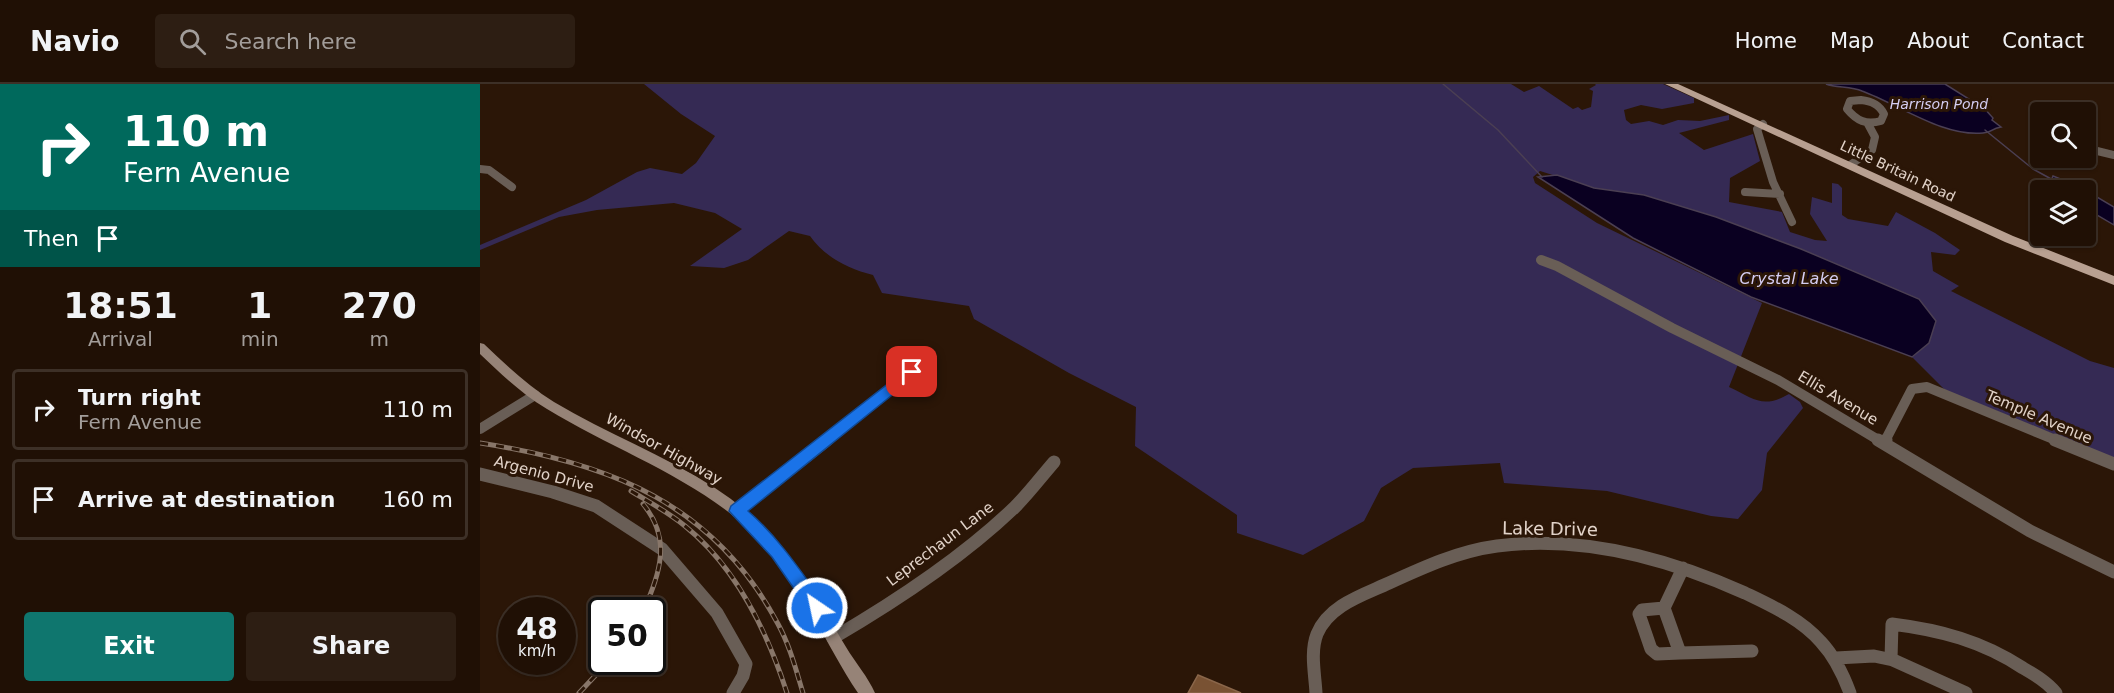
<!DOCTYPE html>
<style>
:root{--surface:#201005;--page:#2d1e13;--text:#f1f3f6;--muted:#a29d9a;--line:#3d3027;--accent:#0f766e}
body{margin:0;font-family:"DejaVu Sans",sans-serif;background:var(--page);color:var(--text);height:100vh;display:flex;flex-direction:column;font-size:22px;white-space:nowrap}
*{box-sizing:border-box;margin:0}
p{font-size:20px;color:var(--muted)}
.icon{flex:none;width:33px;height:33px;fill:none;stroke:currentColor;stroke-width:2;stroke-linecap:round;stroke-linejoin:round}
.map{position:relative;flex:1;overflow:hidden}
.panel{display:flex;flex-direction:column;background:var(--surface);width:480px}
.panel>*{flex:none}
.banner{background:#00695c;color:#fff;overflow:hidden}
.tools{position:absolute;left:1550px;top:18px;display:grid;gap:12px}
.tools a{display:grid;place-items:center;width:66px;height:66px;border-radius:6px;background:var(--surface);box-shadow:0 2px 4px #0004,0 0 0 2px var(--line);font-size:30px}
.speed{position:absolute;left:18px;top:513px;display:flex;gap:12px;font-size:30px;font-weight:700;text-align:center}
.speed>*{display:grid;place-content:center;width:78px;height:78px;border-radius:50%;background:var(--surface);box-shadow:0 2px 4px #0004,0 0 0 2px var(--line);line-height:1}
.speed small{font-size:15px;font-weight:400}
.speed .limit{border:3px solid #111;border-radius:9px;background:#fff;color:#111}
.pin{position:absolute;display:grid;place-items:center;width:51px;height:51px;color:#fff;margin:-26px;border-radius:12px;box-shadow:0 3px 9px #0006}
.me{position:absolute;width:66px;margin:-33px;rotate:326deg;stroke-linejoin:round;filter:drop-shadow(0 0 4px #0008)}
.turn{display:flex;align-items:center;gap:21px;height:126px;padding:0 24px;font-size:27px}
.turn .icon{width:78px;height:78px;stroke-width:2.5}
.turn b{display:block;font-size:42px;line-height:51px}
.then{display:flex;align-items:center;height:57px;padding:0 24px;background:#0003;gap:12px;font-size:22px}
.eta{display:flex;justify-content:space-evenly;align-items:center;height:102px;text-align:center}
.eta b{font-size:36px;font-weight:800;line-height:42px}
.primary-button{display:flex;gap:12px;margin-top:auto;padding:12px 24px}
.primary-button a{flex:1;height:69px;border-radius:6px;background:var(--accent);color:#fff;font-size:24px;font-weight:800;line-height:69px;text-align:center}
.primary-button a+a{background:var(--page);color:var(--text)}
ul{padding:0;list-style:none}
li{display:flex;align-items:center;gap:18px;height:81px;margin:0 12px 9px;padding:0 12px;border:3px solid var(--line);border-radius:6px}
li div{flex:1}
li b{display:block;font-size:22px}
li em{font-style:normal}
header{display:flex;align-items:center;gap:36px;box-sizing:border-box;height:84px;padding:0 30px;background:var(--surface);border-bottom:2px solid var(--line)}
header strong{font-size:28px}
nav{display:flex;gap:33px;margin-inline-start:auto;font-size:21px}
.search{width:420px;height:54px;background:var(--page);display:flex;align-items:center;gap:15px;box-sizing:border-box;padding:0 21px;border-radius:6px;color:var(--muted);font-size:22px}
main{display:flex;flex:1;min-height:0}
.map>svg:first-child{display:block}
</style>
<header>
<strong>Navio</strong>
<div class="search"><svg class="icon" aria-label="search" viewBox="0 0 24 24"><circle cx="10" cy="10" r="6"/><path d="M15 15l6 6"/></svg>Search here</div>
<nav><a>Home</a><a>Map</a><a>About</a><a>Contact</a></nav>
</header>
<main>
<section class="panel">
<div class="banner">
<div class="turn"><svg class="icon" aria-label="right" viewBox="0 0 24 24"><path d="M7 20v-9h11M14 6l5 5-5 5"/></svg><div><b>110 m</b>Fern Avenue</div></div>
<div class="then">Then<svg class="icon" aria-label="arrive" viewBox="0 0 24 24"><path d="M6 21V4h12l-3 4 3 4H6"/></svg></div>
</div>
<div class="eta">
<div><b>18:51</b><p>Arrival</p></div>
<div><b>1</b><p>min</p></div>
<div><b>270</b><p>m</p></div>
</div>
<ul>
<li><svg class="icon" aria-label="right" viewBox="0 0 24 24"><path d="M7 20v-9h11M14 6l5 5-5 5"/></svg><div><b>Turn right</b><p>Fern Avenue</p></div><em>110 m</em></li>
<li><svg class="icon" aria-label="arrive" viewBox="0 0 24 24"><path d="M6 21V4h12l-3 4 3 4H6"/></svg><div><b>Arrive at destination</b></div><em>160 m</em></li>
</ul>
<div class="primary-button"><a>Exit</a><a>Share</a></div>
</section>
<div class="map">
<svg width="1634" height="609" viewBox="0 0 1634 609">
<rect width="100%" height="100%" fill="#2b1607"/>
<path fill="#352a54" d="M164,0H1031L1044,8L1059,2L1093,25L1098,23L1102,26L1111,23L1113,7L1109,5L1116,1L1115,0H1183L1214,14V19L1182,25L1161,21L1144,26L1146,36L1151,40L1169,37L1183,41L1198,36L1220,37L1249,31V36L1199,49L1224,66L1273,50L1280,77L1250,94L1249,118L1302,128L1310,148L1335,156L1347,157L1330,130L1332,113L1352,119V99L1358,100L1362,104V131L1368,135L1408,142L1416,128L1455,149L1480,166L1475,171L1451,168L1453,187L1479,202L1471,207L1610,277L1634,284V375L1465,306L1432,273L1449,259L1439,215L1321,165L1236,133L1164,111L1114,104L1060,87L1053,93L1055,99L1117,139L1282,219L1249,303C1275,315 1282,325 1309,310L1320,318L1323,324L1287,369L1282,406L1258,435L1231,432L1127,407L1024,399L1020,379L933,384L901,404L884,437L823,471L757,449V431L655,362L656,323L589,289L494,235L489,222L402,209L393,191C368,185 345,173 330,152L309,147L268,176L244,184L210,182L262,145L235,129L194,119L117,126L79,133L0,166V161L106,116L157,88L170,84L202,90L216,79L235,52L201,30Z"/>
<path fill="#0a0021" stroke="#4b3f53" stroke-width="1.5" d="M1346,0H1465L1489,15L1497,22L1504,24L1513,34L1512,36L1521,43C1510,45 1514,48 1503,49C1463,53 1420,21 1382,7C1371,2 1356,4 1346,0Z
M1077,91L1114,104L1164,111L1236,133L1321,165L1439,215L1456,237L1449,259L1432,273L1271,213L1153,154L1058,93Z
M1573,92L1600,103L1634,123V141L1605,124V106H1578L1570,99Z"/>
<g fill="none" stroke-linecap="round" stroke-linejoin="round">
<path stroke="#4b3f53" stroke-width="1.5" d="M963,0L1018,46L1062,93
M1505,46L1553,85L1573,96"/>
</g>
<path fill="#795233" stroke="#8a664a" stroke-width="1.5" d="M718,591L761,609H708Z"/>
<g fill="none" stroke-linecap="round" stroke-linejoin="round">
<path stroke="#695e56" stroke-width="8" d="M1381,16C1391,17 1399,20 1404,30L1401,37C1386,41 1377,37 1367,25L1370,17Z
M1283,40L1277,45L1293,98L1312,138
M1605,64L1634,71
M1370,81L1392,66L1395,53L1388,40
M0,85L9,86L32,103
M1265,108L1300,110"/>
<path stroke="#695e56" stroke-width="10" d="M1061,176L1077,182L1192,244L1298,296L1400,357
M0,345L55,311
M345,357L432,288
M1405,357L1432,305L1447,303L1578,357"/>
<path stroke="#695e56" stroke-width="13" d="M1398,356L1550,447L1634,488
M1575,356L1634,380
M1404,359L1406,356
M0,390L73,408L116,422L182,465L237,529L266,580L263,592L253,609
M257,427L347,356
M1203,484L1184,524L1200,569L1272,567
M1184,524L1162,526L1159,530L1171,565L1177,570L1200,569
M353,554C413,519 485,471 535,423C549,409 561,393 574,378
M1356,574L1394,572L1413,576L1486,609
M1411,575L1412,540C1460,546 1502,557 1543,584C1555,591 1567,598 1576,609
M836,609C835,590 830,568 837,550C849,521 883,511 909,499C944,483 979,467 1017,462C1102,451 1187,474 1265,509C1292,522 1321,535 1341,558C1355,573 1363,590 1370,609"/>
<path fill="#968377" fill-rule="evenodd" d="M0,259L4,260C26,281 48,302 74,318C126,349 184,371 235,404C301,447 327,497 366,563C375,578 388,593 395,609H378C342,555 318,490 270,446C211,392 134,366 67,325C42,310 21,290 0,270Z"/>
<path fill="#b8a091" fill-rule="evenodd" d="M1185,0H1198L1533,152L1634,192V201L1525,158Z"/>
<g stroke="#887669" stroke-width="5">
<path id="rail" d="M0,359C129,379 234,419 298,540C310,562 316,586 323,609
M151,407C169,418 188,428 205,442C257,484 287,547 307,609
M163,420C192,455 180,488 164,526
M99,609L128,578"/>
</g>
<use href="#rail" stroke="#2b1607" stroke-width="3" stroke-dasharray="8" stroke-linecap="butt"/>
</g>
<path fill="#1a73e8" stroke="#114b97" stroke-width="1.5" d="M432,283L439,288L437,291L268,427C298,453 320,486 343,518L346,524L343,529L337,531L331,529L292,473L249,427L251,422L427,285Z"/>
<g text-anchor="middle" stroke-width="6" stroke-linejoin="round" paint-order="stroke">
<g font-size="14" font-style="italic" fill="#d4cdf2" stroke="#2b1607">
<text x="1459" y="25">Harrison Pond</text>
</g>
<g font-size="14" fill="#e2d3c9" stroke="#2b1607">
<text transform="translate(1418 87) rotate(25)" y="5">Little Britain Road</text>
</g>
<g font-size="15" fill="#e2d3c9" stroke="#2b1607">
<text transform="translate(1358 314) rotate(31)" y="5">Ellis Avenue</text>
<text transform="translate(1559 333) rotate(23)" y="5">Temple Avenue</text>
<text transform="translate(184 365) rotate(29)" y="5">Windsor Highway</text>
<text transform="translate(64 390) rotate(15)" y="5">Argenio Drive</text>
<text transform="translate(460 460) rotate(-37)" y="5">Leprechaun Lane</text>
</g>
<g font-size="16" font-style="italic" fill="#d4cdf2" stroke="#2b1607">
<text x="1309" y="200">Crystal Lake</text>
</g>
<g font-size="18" fill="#e2d3c9" stroke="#2b1607">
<text transform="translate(1070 445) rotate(1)" y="6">Lake Drive</text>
</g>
</g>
</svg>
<div class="tools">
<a><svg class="icon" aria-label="search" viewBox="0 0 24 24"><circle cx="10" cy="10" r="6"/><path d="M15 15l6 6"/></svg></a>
<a><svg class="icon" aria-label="layers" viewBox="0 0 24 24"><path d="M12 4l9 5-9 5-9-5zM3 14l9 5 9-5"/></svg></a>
</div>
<div class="speed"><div>48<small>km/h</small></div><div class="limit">50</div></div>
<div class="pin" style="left:432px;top:288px;background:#d93025"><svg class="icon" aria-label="arrive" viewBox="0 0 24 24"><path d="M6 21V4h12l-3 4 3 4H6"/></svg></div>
<svg class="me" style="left:337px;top:524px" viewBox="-20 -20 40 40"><circle r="17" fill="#1a73e8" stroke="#fff" stroke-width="3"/><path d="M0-11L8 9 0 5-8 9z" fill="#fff"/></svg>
</div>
</main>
